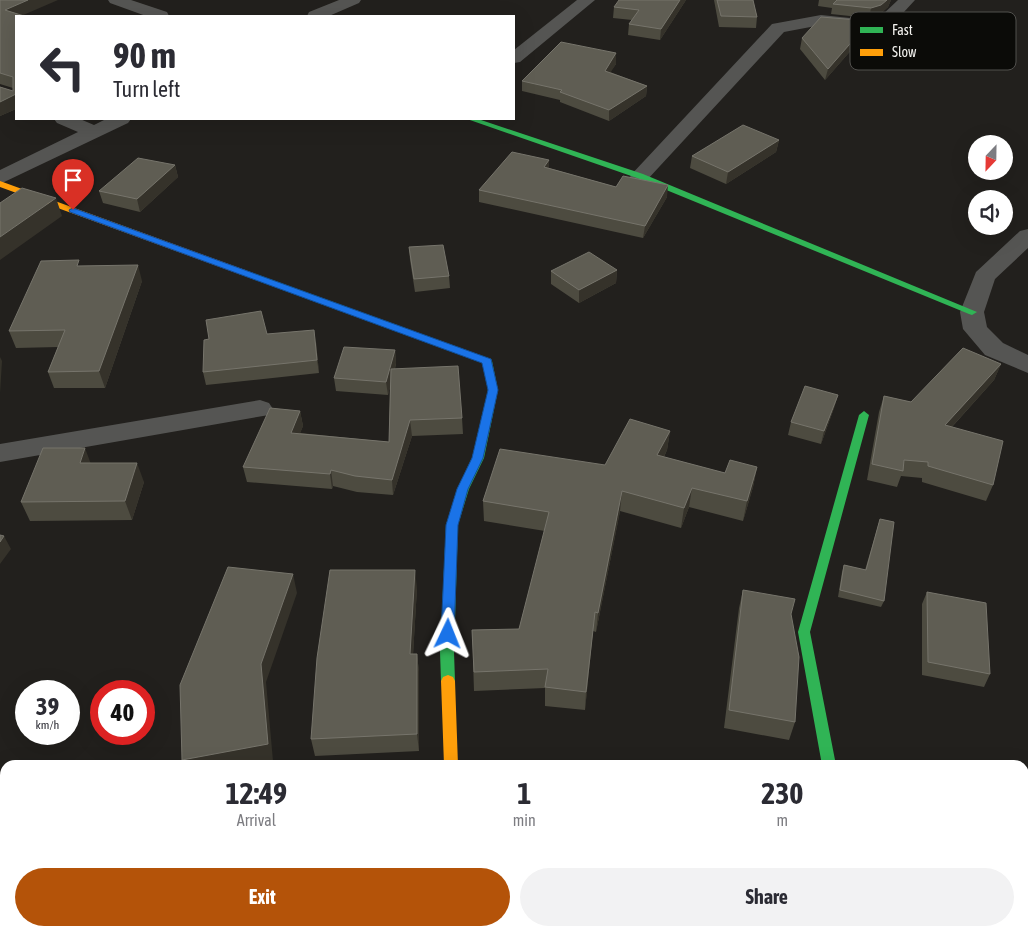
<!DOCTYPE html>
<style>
:root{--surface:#fff;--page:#f2f2f3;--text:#2b2b33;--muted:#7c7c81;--accent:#b45309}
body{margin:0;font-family:"Asap Condensed",sans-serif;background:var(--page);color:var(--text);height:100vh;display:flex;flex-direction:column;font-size:19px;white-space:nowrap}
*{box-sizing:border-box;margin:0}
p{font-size:16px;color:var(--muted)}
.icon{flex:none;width:28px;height:28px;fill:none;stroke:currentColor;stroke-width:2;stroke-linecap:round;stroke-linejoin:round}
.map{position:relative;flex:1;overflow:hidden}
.details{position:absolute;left:0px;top:760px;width:1029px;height:176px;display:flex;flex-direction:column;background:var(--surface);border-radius:15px 15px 0 0;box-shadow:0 5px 20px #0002}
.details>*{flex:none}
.guide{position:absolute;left:15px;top:15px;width:500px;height:105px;border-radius:0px;box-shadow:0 5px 20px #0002;background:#fff;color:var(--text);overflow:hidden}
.needle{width:32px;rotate:202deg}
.buttons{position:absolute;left:968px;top:135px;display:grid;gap:10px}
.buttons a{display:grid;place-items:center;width:45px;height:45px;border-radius:50%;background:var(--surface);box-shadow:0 5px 20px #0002;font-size:25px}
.speed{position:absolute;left:15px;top:680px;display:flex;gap:10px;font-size:25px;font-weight:700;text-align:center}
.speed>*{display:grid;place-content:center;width:65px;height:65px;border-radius:50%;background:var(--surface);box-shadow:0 5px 20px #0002;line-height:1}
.speed small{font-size:12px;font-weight:400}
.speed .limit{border:8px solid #d22;background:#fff;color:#111}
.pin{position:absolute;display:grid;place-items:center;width:42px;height:42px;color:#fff;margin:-51px -21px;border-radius:50% 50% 50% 0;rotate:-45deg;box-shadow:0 0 5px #0007}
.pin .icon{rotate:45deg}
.me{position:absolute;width:55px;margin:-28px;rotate:2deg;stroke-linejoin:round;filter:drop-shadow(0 0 4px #0008)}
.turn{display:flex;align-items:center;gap:18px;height:105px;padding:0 15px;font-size:22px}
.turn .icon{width:65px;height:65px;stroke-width:2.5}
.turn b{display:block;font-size:35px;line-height:42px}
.eta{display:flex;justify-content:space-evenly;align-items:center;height:85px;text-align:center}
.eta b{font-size:30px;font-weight:700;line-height:35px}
.primary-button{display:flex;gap:10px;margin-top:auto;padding:10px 15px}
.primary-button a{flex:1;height:58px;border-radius:30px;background:var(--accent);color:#fff;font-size:20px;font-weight:700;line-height:58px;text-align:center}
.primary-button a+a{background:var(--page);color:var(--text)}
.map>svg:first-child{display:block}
</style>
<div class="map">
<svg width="1028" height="936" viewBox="0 0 1028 936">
<rect width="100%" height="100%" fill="#22201d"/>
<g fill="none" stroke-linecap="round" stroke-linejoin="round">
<path fill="#555553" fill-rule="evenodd" d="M108,0H131L167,12L169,16H146L110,3Z
M339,0H361L359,3L329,16H307L309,12Z
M577,0H595L520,62L514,63V50Z
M898,0H915L892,25L886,26L869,30L821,25L784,32L647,180L640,182L633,180L630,176L772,24L821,15L869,20L880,17Z
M54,119H80L94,125L106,119H131L128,123L0,184V170L78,132L57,123Z
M1028,229V248L995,279L984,312L987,327L1003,343L1028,355V373L985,355L963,329L960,312L976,272L1020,231Z
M260,400L269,403L273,409L269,415L0,462V444Z
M1024,770H1028V802H1024Z
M5,809V843L0,844V810Z
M454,931H492L493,936H455Z"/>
<path fill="#30b455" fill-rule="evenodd" d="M467,119H478L643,174L977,312L972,315L969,314L637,178Z
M242,269L491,359L492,361L498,390L484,458L469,489L458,525L454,652L455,681L453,685L448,687L443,685L441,681L440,652L446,525L457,489L472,458L488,390L482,363L239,274V270Z
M864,411L869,415L810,632L836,765H822L798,632L859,415Z"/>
<path fill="#ff9f0a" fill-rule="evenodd" d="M0,181L245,270L247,272L242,275L239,274L0,187Z
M448,675L453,677L455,681L458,765H444L441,681L443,677Z"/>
</g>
<path fill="#4d4b40" d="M0,0L16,16V109L0,116V87L13,91V88L0,84Z
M686,0L660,40L628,35L629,24L632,20L613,18L614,7Z
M714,0H753L757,17L756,28L719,27Z
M819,0H891L888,7L879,15L869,18L831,14L832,8L818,6Z
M870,21L867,32L825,80L800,49L802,38Z
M616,53V64L610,72L647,86L646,96L609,121L560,102V100L522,91V81Z
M779,140L776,152L726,184L690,168L692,156Z
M549,160V168L616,187L667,197L643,238L479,202V190Z
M175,165L178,177L140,212L103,203L99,191Z
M409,247L449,276L450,288L415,292L410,260Z
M81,266L142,281L105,388H54L48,372L58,347L16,348L9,331Z
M617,270L616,283L579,303L551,284V271Z
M267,334L316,342L319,373L206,385L203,372Z
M395,350L396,363L395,369L462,418L463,434L412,436L393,495L357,492L333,486L332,489L247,482L243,467L300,411L303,426L300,433L389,442L390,386L388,395L336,391L334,378Z
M1001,364L994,380L952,427L993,485L986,501L922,482V478L901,476L897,487L867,480L879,412L884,396L911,402Z
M838,395L834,408L821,444L788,435L791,422Z
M670,431L667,450L664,457L725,473L757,467L753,487L743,521L689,507L681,528L620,511L596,632L593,631L585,710L545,706V688L474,691L472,630L519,629L545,531L484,521L483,501L605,465Z
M91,463L144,482L132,520L30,521L21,502Z
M880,519L884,601L881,607L838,597L842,572L844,565L865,570Z
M417,588L413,654H417L419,672V751L315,756L311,739Z
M743,590L791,614L795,722L789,740L724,728L739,608Z
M927,592L990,674L984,687L922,675V604Z
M908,931H936L940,936H907Z"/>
<path fill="#35322a" d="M28,0H58L21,16L5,10Z
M680,0H686L660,40L661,29Z
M887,0H891L888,7L879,15L869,18L871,8Z
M870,21L867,32L825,80L828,69Z
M616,53V64L605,81V71Z
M647,86L646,96L609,121V110Z
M16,94V109L0,116V102Z
M779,140L776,152L726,184L728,172Z
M549,160V172L544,167Z
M175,165L178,177L140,212L137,199Z
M668,185L667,197L643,238L645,226Z
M56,198L62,216L0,260V237Z
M138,265L142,281L105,388L99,371Z
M617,270L616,283L579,303V290Z
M314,330L316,342L319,373L317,360Z
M395,350L396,363L388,395L386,382Z
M0,357L2,361L0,393Z
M1001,364L994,380L939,441L945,425Z
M838,395L834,408L821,444L824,431Z
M300,411L303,426L294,448L291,433Z
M410,420L412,436L393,495L392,480Z
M670,431L667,450L655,475L657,455Z
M85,448L92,467L80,463Z
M137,463L144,482L132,520L125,501Z
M757,467L753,487L743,521L747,501Z
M331,470L333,486L332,489L330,474Z
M692,488L689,507L681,528L684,508Z
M622,491L620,511L596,632L598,613Z
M4,536L11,549L0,564V542Z
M415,570L417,588L412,672L410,654Z
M293,574L297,593L266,682L273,761L254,765H184L182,760Z
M595,612L593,631L585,710L586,692Z
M417,654L419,672V751L417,734Z
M382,931H389L388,936H381Z"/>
<path fill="#5f5d53" stroke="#76746b" d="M0,0H28L5,10L24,16H16V94L0,102V87L13,91V77L0,73Z
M619,0H680L661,29L629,24L639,10L614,7Z
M717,0H753L757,17L721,16Z
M837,0H887L881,5L871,8L833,4Z
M821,17L870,21L828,69L802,38Z
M561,42L616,53L605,71L647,86L609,110L560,92L562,90L522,81Z
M743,125L779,140L728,172L692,156Z
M512,152L549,160L544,167L616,187L623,176L668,185L645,226L479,190Z
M138,158L175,165L137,199L99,191Z
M22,188L56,198L0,237V203Z
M443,245L449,276L414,279L409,247Z
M589,252L617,270L579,290L551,271Z
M79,260L77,266L138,265L99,371L48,372L65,330L9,331L41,261Z
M261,311L267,334L314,330L317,360L203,372L204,340L209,339L206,320Z
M344,347L395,350L386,382L334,378Z
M963,348L1001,364L945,425L1003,441L993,485L928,466V462L904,460L903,471L872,464L884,396L911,402Z
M458,366L462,418L410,420L392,480L355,476L331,470L330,474L243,467L270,408L300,411L291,433L389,442L391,369Z
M805,386L838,395L824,431L791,422Z
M630,419L670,431L657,455L725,473L730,460L757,467L747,501L692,488L684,508L622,491L598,613L595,612L586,692L545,687L548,669L474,672L472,630L519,629L549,512L483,501L500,449L605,465Z
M43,448H85L80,463H137L125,501L21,502Z
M880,519L894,522L884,601L840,590L844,565L866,570Z
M0,535L4,536L0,542Z
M228,567L293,574L261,664L268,744L182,760L180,685Z
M330,570H415L410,654H417V734L311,739L317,658Z
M743,590L795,599L791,614L799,657L795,722L729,710Z
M927,592L986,603L990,674L928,662Z
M232,931H382L381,936H230Z
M910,931H936L940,933V936H909Z"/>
<path fill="#1a73e8" stroke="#114b97" d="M73,208L491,359L498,390L483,458L468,489L458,525L454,634L452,637L448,639L443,637L441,634L446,525L457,489L472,458L488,390L482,363L70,212L69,210Z"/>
<rect x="850" y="12" width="166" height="58" rx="8" fill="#0b0b08" stroke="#51504d" stroke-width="1"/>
<rect x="860" y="27" width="23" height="6" fill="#30b455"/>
<rect x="860" y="49" width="23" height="7" fill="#ff9f0a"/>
<g font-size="14" fill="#f3f2ee">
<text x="892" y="35">Fast</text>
<text x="892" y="57">Slow</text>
</g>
</svg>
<div class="buttons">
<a><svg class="needle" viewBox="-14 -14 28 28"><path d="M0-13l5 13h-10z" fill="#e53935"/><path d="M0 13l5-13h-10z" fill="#7c7c81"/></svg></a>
<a><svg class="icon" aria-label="sound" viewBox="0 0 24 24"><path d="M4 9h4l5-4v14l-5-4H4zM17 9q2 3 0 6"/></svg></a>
</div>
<div class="speed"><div>39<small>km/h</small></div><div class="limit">40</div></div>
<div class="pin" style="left:73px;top:210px;background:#d93025"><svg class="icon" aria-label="arrive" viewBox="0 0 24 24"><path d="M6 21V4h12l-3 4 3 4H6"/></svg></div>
<svg class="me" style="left:448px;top:634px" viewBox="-20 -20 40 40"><path d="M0-17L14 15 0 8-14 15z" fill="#1a73e8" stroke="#fff" stroke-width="4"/></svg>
<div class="guide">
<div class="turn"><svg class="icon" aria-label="left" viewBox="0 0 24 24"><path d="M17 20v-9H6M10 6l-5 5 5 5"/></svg><div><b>90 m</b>Turn left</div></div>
</div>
<section class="details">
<div class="eta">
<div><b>12:49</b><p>Arrival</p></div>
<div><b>1</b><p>min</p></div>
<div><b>230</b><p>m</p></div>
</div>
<div class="primary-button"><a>Exit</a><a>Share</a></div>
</section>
</div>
